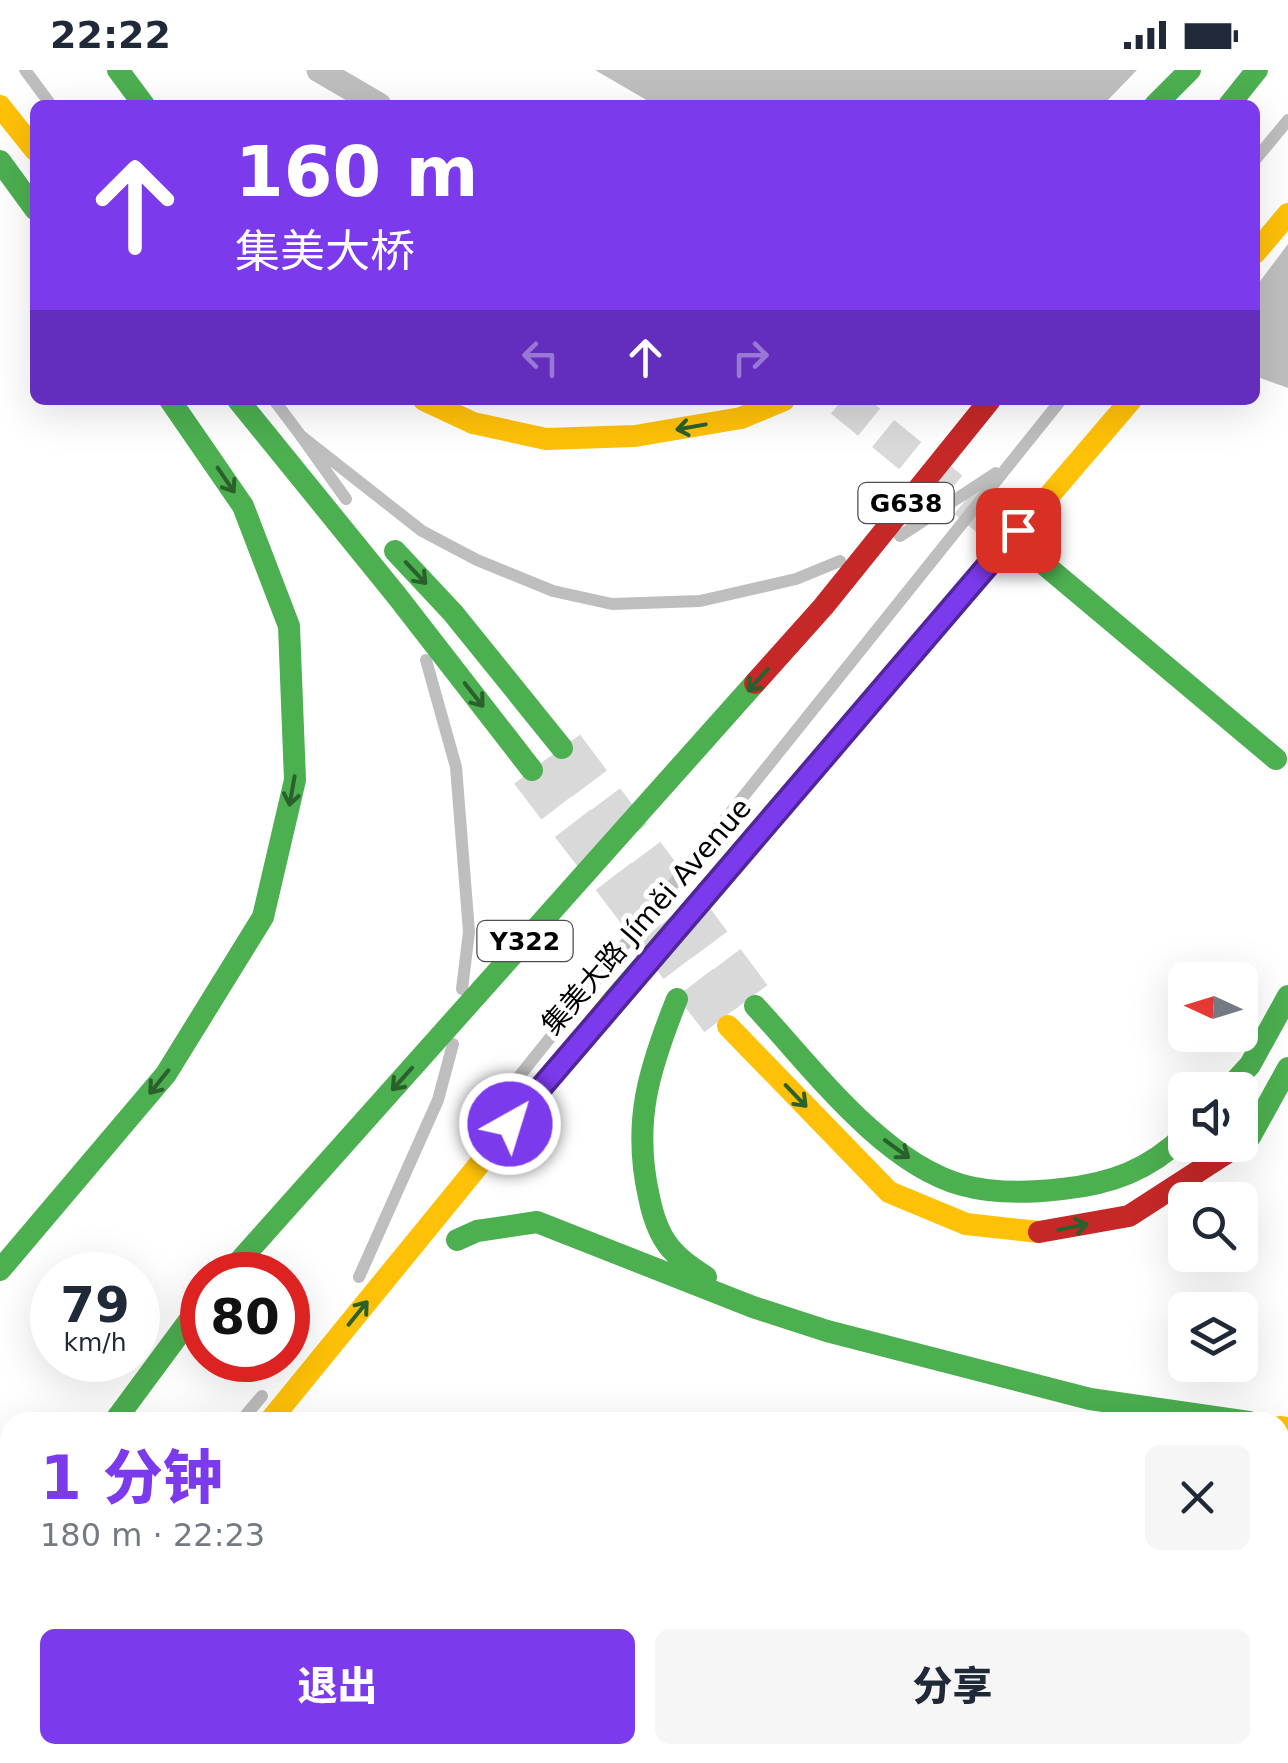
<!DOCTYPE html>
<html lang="zh">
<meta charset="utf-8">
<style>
:root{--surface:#fff;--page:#f6f6f7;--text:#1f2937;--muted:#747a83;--accent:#7c3aed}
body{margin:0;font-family:"DejaVu Sans","Noto Sans SC",sans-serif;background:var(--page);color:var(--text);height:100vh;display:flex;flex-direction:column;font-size:38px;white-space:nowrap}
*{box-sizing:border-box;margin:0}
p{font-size:32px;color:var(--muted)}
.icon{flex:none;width:55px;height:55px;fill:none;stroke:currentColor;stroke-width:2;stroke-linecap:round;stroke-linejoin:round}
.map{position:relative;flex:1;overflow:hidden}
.details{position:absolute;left:0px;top:1342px;width:1290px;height:352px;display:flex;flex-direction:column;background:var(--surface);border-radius:30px 30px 0 0;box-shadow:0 10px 40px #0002}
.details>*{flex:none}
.top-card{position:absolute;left:30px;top:30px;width:1230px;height:305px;border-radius:15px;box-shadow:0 10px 40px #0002;background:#7c3aed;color:#fff;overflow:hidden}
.needle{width:65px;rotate:274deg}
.controls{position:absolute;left:1168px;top:892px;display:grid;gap:20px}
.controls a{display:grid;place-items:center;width:90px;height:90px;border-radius:15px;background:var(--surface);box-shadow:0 10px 40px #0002;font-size:50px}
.speed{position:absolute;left:30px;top:1182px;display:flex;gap:20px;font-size:50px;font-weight:700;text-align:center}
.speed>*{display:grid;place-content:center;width:130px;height:130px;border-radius:50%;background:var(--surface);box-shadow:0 10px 40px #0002;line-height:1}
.speed small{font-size:25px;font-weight:400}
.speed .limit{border:15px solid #d22;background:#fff;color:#111}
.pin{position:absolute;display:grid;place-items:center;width:85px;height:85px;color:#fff;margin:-42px;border-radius:20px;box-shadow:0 5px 15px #0006}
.me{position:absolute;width:110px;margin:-55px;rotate:39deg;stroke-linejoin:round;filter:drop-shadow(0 0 8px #0008)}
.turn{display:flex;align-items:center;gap:35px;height:210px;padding:0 40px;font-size:45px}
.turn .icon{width:130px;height:130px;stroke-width:2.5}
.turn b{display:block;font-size:70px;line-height:85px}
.lanes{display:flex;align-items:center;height:95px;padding:0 40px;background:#0003;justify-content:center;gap:50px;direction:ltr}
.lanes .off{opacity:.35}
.round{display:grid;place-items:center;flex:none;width:105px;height:105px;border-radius:15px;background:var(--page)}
.summary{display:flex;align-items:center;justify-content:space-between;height:170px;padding:0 40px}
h1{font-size:60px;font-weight:800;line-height:75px;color:var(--accent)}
.action{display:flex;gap:20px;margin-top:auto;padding:20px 40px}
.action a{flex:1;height:115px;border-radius:15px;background:var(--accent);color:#fff;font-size:40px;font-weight:800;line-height:115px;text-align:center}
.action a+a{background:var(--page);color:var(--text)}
.status{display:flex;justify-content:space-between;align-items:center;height:70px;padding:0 50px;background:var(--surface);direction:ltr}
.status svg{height:28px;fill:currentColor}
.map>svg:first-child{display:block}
</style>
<div class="status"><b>22:22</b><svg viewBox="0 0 49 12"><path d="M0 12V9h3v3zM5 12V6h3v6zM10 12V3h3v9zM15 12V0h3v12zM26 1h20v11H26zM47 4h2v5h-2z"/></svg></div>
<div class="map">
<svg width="1288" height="1693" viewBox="0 0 1288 1693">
<rect width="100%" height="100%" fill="#fff"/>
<path fill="#bfbfbf" d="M595,0H1288V318L1255,306V35H655Z"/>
<path fill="#fff" d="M1137,0H1288V174L1255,218V35H1103Z"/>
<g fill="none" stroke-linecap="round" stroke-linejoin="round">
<path stroke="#d9d9d9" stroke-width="35" stroke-dasharray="35 18" stroke-linecap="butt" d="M842,330L1031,484"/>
<path stroke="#d9d9d9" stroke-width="45" stroke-dasharray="45 22" stroke-linecap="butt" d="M562,678L755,936
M532,700L728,956"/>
<path stroke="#bebebe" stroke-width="12" d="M25,0L51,35
M1255,90L1288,50
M274,330L301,366L422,461L477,490L553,521L612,534L700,531L796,509L840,491
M301,366L346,429
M900,466L996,403
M426,590L456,697L469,862L462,919
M469,1069L1061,330
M359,1207L438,1030L453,974
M240,1352L262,1326
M0,1648L10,1635"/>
<path stroke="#bebebe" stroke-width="25" d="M319,0L379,35"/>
<path stroke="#4caf50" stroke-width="22" d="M118,0L144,35
M1155,35L1190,0
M1229,35L1257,0
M0,91L35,139
M238,330L397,526L532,700
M395,481L453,543L562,678
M1039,490L1276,689
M677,929C649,999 632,1052 649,1127C653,1147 660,1169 675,1183C684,1193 696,1200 706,1207
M610,934L1036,441
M755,936C810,995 882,1093 962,1115C994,1124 1029,1123 1062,1119C1111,1114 1149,1100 1185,1065
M1227,1020L1250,995L1288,926
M1240,1074L1250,1067L1288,998
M457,1170L477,1161L537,1152L753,1237L827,1261L1090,1329L1249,1352
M0,1200L166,1004L263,847L295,710L289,556L243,436L170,330
M227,1205L755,613
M114,1352L202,1233
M0,1507L10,1494
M0,1687L10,1674"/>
<path stroke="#ffc107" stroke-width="22" d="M0,36L35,80
M1255,183L1288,144
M424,330L473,353L546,369L635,366L741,348L784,330
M1036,441L1131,330
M728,956L889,1122L966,1154L1039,1162
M269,1352L610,934
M1280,1357L1288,1358"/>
<path stroke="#c62828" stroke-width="22" d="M755,613L823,537L990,330
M1039,1162L1129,1146L1239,1075"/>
</g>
<defs><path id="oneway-shaft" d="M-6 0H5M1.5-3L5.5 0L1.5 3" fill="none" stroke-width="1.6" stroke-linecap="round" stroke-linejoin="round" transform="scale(2.5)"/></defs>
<g stroke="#2a602c">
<use href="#oneway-shaft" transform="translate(691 357) rotate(170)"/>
<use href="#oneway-shaft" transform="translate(226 410) rotate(56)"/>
<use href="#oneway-shaft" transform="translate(416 503) rotate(47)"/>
<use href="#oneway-shaft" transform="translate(758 610) rotate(132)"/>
<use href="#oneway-shaft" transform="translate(474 625) rotate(52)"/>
<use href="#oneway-shaft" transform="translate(292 721) rotate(100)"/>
<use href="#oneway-shaft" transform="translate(402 1009) rotate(132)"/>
<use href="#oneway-shaft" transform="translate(159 1012) rotate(129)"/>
<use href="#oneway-shaft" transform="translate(796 1026) rotate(46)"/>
<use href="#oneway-shaft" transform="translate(897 1079) rotate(36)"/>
<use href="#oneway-shaft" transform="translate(1073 1157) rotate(-11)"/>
<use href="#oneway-shaft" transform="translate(358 1243) rotate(-51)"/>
</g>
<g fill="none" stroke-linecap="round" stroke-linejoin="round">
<g stroke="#51269a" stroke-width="25">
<path id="route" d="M510,1054L1018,460"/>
</g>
<use href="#route" stroke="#7c3aed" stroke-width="18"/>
</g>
<g text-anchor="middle" stroke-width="10" stroke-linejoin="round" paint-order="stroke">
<g fill="#fff" stroke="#4c4c4c" stroke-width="2.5">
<rect x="858.5" y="413" width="95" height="40" rx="8"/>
<rect x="477.5" y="851" width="95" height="40" rx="8"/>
</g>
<g font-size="25" font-weight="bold" fill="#000">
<text x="906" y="442">G638</text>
<text x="525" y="880">Y322</text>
</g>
<g font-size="28" fill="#000" stroke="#fff">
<text transform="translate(646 846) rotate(-49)" y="10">集美大路 Jíměi Avenue</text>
</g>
</g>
</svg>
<div class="controls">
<a><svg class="needle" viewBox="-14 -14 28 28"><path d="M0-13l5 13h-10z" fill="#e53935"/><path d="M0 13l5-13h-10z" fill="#747a83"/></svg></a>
<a><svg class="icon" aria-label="sound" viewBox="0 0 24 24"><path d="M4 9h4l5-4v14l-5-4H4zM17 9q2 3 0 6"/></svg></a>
<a><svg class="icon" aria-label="search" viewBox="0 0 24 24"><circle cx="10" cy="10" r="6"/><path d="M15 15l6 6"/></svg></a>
<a><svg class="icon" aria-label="layers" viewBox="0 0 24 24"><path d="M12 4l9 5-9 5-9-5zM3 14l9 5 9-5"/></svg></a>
</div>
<div class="speed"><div>79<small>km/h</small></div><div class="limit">80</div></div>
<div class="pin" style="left:1018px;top:460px;background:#d93025"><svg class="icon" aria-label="arrive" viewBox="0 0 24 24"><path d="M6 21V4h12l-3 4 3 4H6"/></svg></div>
<svg class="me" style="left:510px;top:1054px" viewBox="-20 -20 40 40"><circle r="17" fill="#7c3aed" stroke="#fff" stroke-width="3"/><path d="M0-11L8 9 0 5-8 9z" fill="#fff"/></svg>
<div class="top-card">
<div class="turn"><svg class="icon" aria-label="ahead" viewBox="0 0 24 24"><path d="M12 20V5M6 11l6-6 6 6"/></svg><div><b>160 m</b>集美大桥</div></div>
<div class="lanes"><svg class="icon off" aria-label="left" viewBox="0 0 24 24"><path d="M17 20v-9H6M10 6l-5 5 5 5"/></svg><svg class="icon" aria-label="ahead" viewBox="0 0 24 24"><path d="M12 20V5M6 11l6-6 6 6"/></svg><svg class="icon off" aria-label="right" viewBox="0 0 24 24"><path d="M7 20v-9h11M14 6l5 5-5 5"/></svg></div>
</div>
<section class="details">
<div class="summary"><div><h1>1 分钟</h1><p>180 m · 22:23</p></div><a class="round"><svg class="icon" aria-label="close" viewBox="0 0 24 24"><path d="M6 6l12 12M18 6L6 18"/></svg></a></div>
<div class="action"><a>退出</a><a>分享</a></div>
</section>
</div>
